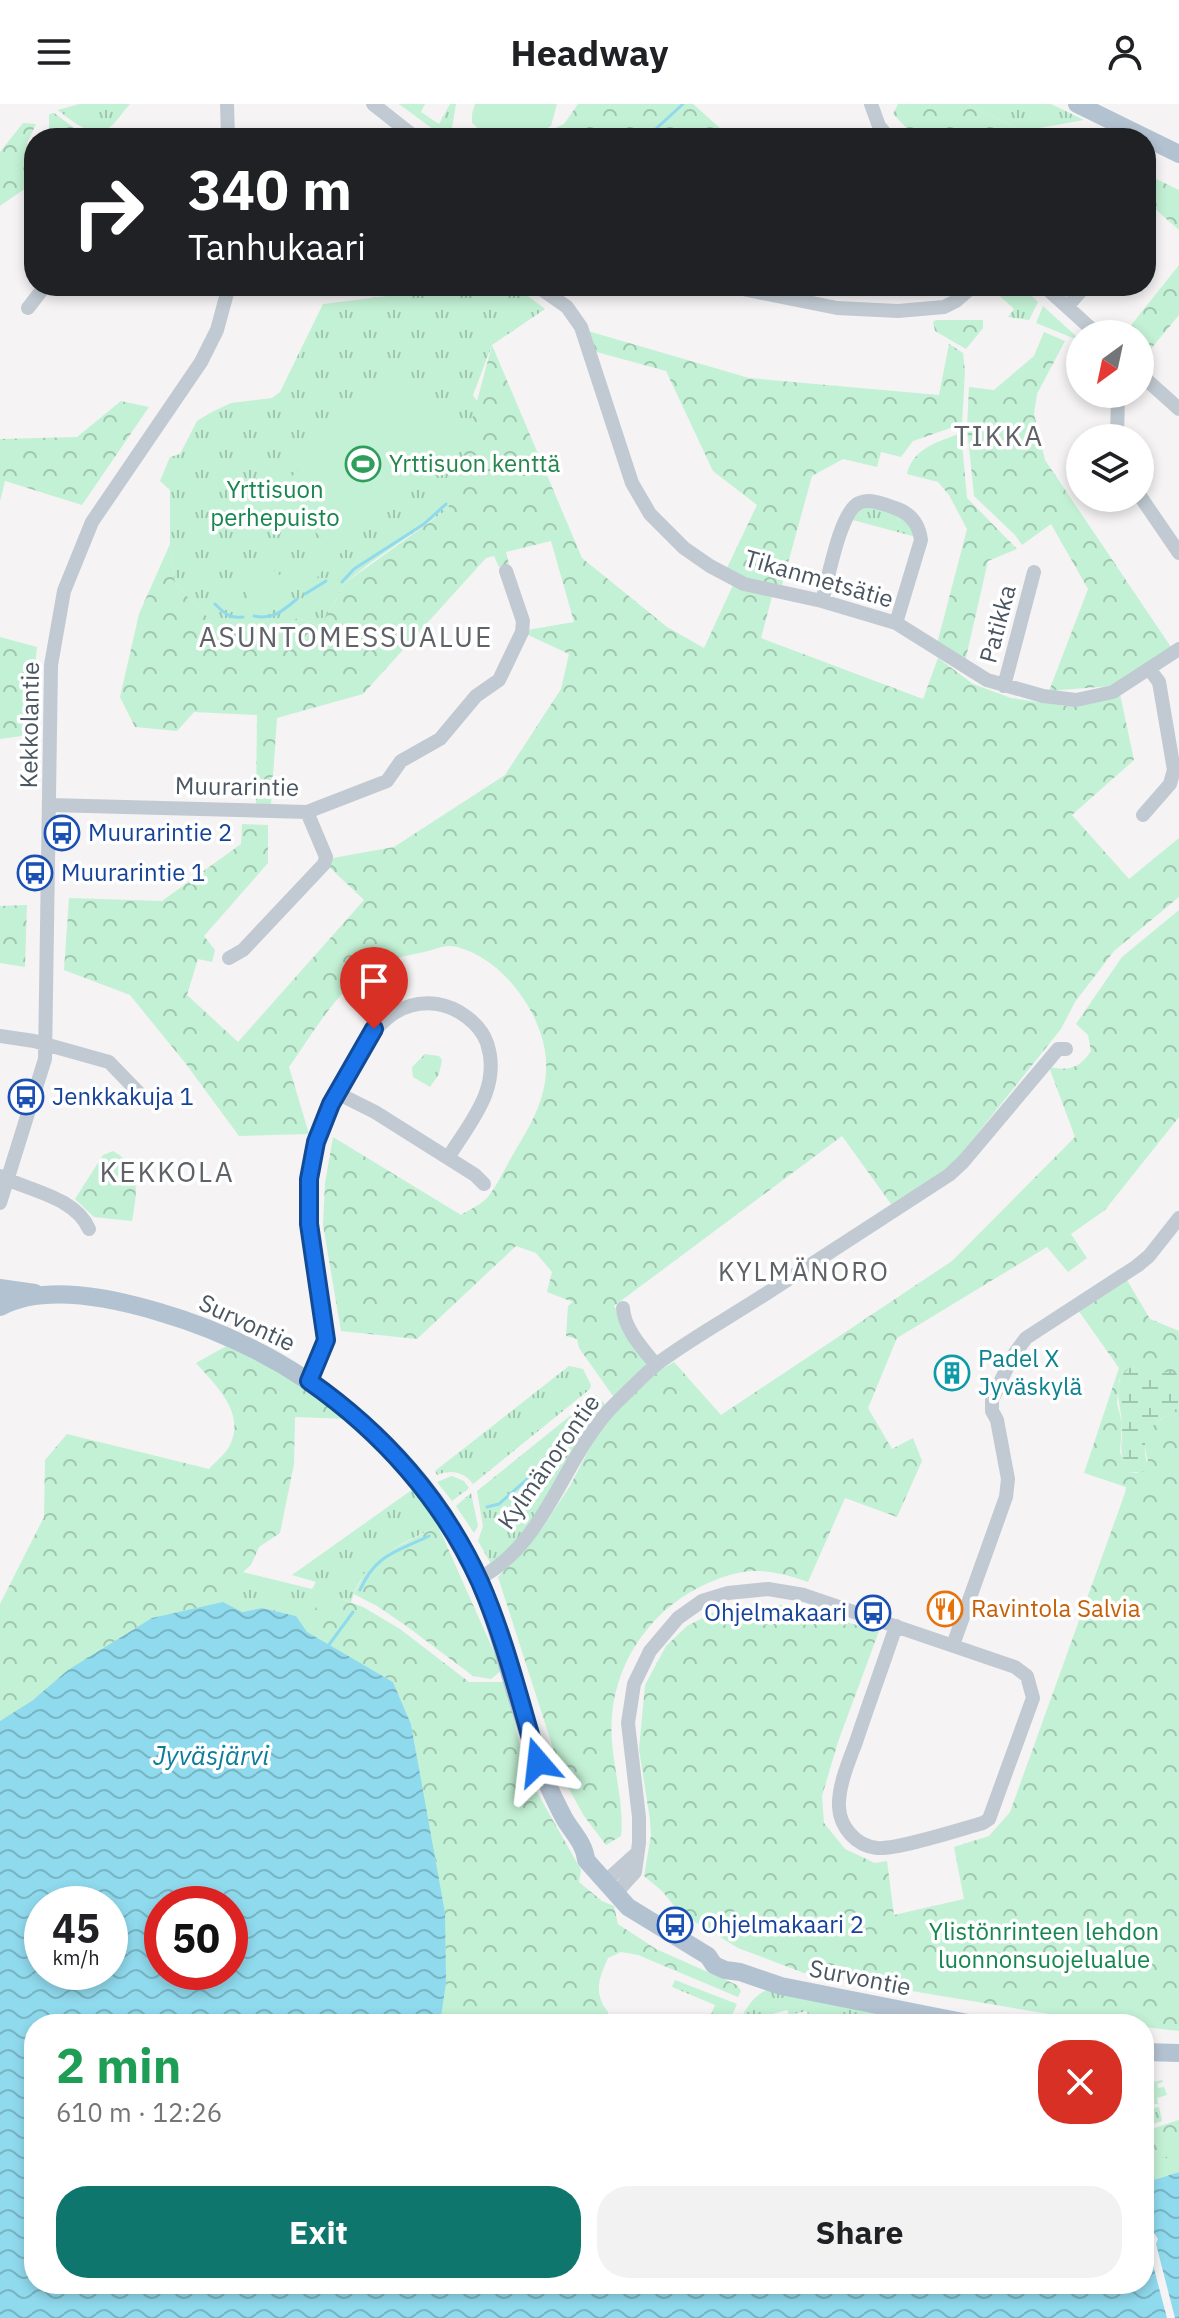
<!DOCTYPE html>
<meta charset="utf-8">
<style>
:root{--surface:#fff;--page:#f2f2f2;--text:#202124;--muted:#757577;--accent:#0f766e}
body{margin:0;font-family:"IBM Plex Sans",sans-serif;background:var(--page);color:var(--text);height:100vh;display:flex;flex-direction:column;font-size:30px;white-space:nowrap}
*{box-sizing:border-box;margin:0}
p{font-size:26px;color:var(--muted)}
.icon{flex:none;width:44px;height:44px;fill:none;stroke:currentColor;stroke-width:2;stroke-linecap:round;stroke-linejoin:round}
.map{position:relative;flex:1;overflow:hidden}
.sheet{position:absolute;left:24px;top:1910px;width:1130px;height:280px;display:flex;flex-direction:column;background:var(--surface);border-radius:32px;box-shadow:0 4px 12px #0003}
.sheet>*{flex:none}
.banner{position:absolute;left:24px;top:24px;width:1132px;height:168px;border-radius:32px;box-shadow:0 4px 12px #0003;background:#202124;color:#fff;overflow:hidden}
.needle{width:52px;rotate:213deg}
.buttons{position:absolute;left:1066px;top:216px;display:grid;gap:16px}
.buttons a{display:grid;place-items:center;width:88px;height:88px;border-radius:50%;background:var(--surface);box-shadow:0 4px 12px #0003;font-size:40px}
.speed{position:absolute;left:24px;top:1782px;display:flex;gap:16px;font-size:40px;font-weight:700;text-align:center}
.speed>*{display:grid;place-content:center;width:104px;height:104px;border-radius:50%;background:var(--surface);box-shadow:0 4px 12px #0003;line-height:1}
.speed small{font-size:20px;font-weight:400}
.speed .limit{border:12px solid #d22;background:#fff;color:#111}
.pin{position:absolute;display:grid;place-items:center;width:68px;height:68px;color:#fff;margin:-82px -34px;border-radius:50% 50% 50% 0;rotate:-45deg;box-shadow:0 0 8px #0007}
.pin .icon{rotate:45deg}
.me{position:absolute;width:88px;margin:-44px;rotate:343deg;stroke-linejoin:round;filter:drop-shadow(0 0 6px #0008)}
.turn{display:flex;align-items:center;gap:28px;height:168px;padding:0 32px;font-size:36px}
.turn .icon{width:104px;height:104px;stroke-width:2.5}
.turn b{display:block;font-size:56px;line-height:68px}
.round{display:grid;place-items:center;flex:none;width:84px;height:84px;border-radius:32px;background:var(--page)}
.head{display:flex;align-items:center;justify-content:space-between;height:136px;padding:0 32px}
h1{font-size:48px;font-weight:700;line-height:60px;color:#1e9e55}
.action{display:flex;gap:16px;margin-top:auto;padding:16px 32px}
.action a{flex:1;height:92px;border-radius:32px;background:var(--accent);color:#fff;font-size:32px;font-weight:700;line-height:92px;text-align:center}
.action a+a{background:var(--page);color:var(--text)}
header{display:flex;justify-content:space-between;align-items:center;height:104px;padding:0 32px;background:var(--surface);font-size:36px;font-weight:700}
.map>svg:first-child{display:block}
</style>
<header><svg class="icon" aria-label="menu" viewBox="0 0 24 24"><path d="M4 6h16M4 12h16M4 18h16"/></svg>Headway<svg class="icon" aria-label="person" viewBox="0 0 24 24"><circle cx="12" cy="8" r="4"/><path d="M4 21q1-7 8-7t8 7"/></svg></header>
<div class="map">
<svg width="1179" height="2214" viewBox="0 0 1179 2214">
<defs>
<pattern id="grass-tufts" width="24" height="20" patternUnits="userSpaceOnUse" patternTransform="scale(2)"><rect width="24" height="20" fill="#c3f1d5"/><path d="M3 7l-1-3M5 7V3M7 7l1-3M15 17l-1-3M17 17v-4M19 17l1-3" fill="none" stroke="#a0c6b0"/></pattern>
<pattern id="forest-crowns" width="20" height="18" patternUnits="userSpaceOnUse" patternTransform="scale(2)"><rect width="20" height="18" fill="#c3f1d5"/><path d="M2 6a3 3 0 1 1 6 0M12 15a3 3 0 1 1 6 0" fill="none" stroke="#a0c6b0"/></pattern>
<pattern id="wetland-marsh" width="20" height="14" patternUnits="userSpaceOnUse" patternTransform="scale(2)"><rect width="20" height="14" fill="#c3f1d5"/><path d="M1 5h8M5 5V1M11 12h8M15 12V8" fill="none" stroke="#a0c6b0"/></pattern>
<pattern id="water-waves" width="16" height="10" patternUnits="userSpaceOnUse" patternTransform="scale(2)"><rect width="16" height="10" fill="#90daee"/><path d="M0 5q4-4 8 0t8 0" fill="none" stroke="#78b4c4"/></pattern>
</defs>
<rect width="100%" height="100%" fill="#f5f3f3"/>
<path fill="url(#grass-tufts)" d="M79,0H130C123,7 115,21 107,25C91,34 69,15 58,6Z
M399,0H425L421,8L439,20L450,0H456L451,30L445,34Z
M965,0H1051L1084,16L1023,27Z
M430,182H515L545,205L492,241L473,291L482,305L448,405L370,459L345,479L321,522L297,514L278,529L218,524L175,480L170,440V386L160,377L170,353L180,350L197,317L210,309L231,299L272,294L280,288L323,200L427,187Z
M989,182H1021L1038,198L1029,216L1008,213L1014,205Z
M1043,202L1078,234V236L1036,219Z
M868,402L903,412L916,433L849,415L854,408Z
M425,950L439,952L442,956L439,970L430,983L413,973L412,963Z
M569,1262L583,1265L591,1281L590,1285L473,1380C465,1368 450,1365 437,1371L435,1367Z
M596,1291L608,1303C575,1353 538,1425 491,1460L478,1437L483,1422L477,1387Z
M452,1372L464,1377L469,1384L452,1397L437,1378Z
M413,1385L438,1422C398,1442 365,1452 351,1498L330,1491L471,1755L440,1920L446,1879L305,1527L296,1512L262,1504L242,1508L156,1513L0,1617V1574L243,1468L312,1485L316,1478L292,1471Z
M471,1389L478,1422L474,1429L456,1402Z
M675,1876L737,1900L728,1920H707L715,1901L672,1883Z
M771,1885L888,1909L891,1920H851L845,1915L817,1920L815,1913L809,1916L807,1907L789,1911L787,1906L746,1917V1920H737C746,1906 754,1888 771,1885Z
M1162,1976L1163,1978L1157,1980L1158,1984L1164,1983L1167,1991L1157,1994L1158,2000H1152L1154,2004L1159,2003L1162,2017L1153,2020L1150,2015L1144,2016V2007L1148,2006L1144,1980Z
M1179,2016V2068L1144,2079V2048L1149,2042L1152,2025Z"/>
<path fill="url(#forest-crowns)" d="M578,0H693L729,32L535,34L564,20Z
M898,0H965L1023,27L1024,34H916L893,10Z
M54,9L77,26L98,34H44L49,28V10Z
M23,19L36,20L27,39L34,46V83L23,86L0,102V48Z
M1146,70L1179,86V126L1146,97Z
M1179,161V211L1145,252L1140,248V230H1124Z
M936,216H983V224L966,245L935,227L933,218Z
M588,227L749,274L939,291L949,240L963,249L965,268L962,320L913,337L901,353L881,348L877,363L843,355L812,372L782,481L744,476L726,466L757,401L713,367L666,267L593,247Z
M1044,228L1065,237L1037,290L1034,310L1045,356L1171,543L1111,582L1049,587L1088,485L1051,420L1022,441L1015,431L974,392L967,323L969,283L994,286L1034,252Z
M492,241L582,454L667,523L704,544L734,479L773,489L761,534L923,595L938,554L973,580L1011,594L1065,602L1120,590L1134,656L1072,711L1129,775L1179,734V793L1114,847L1075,898L1061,925L958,1054L943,1068L891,1100L842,1032L614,1202L650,1261L613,1292L579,1244L577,1235L566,1232L568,1202L573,1198L547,1188L552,1168L536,1149L516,1142L417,1235L341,1227L323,1121L325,1079L333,1033L461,1111C469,1106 480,1101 487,1094C498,1081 506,1062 515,1047C530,1022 544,999 546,968C550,919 506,855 457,843C445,840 439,844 428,847C400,854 384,853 361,872C331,896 311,932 289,963L309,1030L239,1032L186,960L130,891L64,866L69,794L162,797L241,740L242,720L268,721V759L204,832L215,846L212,858L198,855L187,891L238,938L364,796L327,761L333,754L394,743L505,671L561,585L569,550L526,530L527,526L574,518L551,437L506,448L509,460L499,463L494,452L486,454L363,590L277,614L271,701L256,700L257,611L194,608L177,627L135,623L120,593L139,510L170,440L175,480L218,524L278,529L297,514L321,522L345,479L448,405Z
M121,297L149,303L82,401L5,377L0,397V335L77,333Z
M961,329L967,394L1017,445L988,457L965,558L937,540L967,425L949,391L938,378L907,370C913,344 938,338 961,329Z
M0,533L37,543L28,631L0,635Z
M27,801L25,863L0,859V802Z
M1179,806V1013L1105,1106L1071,1130L1087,1154L1068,1168L1047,1143L897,1234L868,1304L892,1345L913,1334L922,1357L897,1413L845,1394L808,1478C791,1472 774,1467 755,1467C739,1467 722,1473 708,1479C655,1502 617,1553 612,1611C608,1652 625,1692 621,1732L606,1741L584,1712L562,1672L498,1473L541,1426L570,1382L594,1336L618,1305L660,1266L674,1258L721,1311L952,1157L1075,1033L1049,963C1069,967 1079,965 1091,947L1088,931L1076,920L1122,853Z
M113,1047C142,1063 137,1089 132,1117L94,1113L75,1095L103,1051Z
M1127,1176L1150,1215L1179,1227V1272C1156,1266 1154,1281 1133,1262L1119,1276L1117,1299L1122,1319L1120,1348L1129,1369H1137L1148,1357C1137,1321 1159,1320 1179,1302V1927L1144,1923V1920L1097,1918L804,1869L738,1844L679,1808L662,1787L644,1772L651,1731L650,1716L639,1645L645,1581L666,1542L687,1522L728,1501H781L879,1527L838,1638L822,1692L824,1719L845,1745L875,1759L887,1757L894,1811L964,1795L954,1743L989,1732L1010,1708L1125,1389L1126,1383L1084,1369L1119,1264L1078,1206Z
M230,1240L305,1283L348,1315L295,1313L294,1360L280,1429L259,1443L251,1461L243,1468L225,1498L152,1514L68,1566L33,1596L0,1617V1500L44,1413L45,1356L67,1330L209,1365C215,1358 226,1350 230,1341C246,1308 215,1281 196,1259Z
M438,1422L502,1566L491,1575L473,1572L405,1521L377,1502L354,1490L366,1466L377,1453Z
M323,1488L363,1503L400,1525L469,1578H506L525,1667L581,1766L579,1778L602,1797L614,1802L618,1820L656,1845L737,1881L741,1887L738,1893L638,1851L621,1848L608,1854C599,1874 593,1889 608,1908L607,1920H440L446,1879L445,1809L411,1620L393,1578L305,1527Z
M1179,2016V2050L1144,2058C1144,2047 1149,2037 1152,2025Z"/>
<path fill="url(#wetland-marsh)" d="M1133,1262C1148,1276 1153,1271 1171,1267L1179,1272V1302C1164,1316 1149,1316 1145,1341C1144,1350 1148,1357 1146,1367L1129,1369C1117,1343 1123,1345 1122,1319C1121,1298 1109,1276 1133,1262Z"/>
<path fill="#c3f1d5" d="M475,0H557L551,22C524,37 495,43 472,19V10Z
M388,268L453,328L340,450L274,392Z
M309,450L325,464L304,489L287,475Z
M265,458L294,484L268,511H251L243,503L249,494V480Z"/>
<path fill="url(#water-waves)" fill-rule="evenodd" d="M223,1498L242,1508L262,1504L296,1512L307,1528L393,1578L411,1620L445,1809L446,1879L440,1920H34V2180H1144V2079L1179,2068V2214H0V1617L33,1596L68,1566L152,1514ZM42,1800H110V1868H42ZM162,1800H230V1868H162Z"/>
<path fill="#f5f3f3" d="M1144,2096L1152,2126L1158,2135L1156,2140L1175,2214H1167L1148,2142L1144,2139Z"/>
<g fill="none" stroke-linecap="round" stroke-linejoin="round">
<path stroke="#90daee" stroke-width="3" d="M646,34L683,0
M342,478L354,465L424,420L446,400
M305,490L326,477
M215,500C224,509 230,515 243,513
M254,512C274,516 282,507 297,495
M487,1403L499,1400L559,1347L572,1329L596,1306
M360,1486C376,1450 396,1448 429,1432
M328,1542L353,1508"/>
<path stroke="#c1cad2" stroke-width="14" d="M227,0L228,34
M373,0L416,34
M871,0L879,22L889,34
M537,182L567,203L581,223L632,379L650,410L684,444L710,462L744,480L822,497L896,519L987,576L1043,592L1076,596L1113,588L1179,545
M728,182L837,204L898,207L944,203L956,197L973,182
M1044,182L1097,230
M1067,203L1085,182
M28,204L45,182
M1140,270L1179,305
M1117,334L1118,290
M1140,392L1179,449
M822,497C828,476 840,407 859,399C870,394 884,400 895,404C910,409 919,420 921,436L896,519
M1004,582L1034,468
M50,701L307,708L387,677L401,657L440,635L476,592L499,576L522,528L523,517L506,467
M1143,711L1170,680L1174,666L1159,578L1150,566
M229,854L243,846L324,760L326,753L307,708
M0,932L34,937L109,958L141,991
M337,989L375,1008L475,1071L484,1080
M0,1072C30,1087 75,1093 89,1125
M0,1099L45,955L51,561L64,487L92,418L201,258L217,226L229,182
M623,1204C624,1225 644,1246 656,1261
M309,1277C316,1265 323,1252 325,1238C327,1223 321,1205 318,1190C312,1153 305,1113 309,1075C313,1027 339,983 364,942C380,916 404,895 437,900C457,903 480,919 487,939C502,984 470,1018 448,1054
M478,1475C548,1439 563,1351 616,1299C631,1285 645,1269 661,1257C694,1233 730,1213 764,1191C825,1151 887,1111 949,1071L963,1058L1058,945H1066
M953,1541L1006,1393L1008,1375L997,1316L992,1307V1296L1012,1253L1026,1234L1137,1162L1149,1152L1179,1114
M605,1778L636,1750
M615,1790L635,1768L639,1739V1713L628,1619L634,1580L650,1547L678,1514L702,1497L728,1489L768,1485L804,1491L1015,1563L1027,1572L1033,1594L989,1715L983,1719C961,1725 897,1746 877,1744C856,1742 840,1723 839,1703C838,1682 849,1657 856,1638C869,1599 883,1561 896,1522"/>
<path stroke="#b3c2d1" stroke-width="18" d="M1077,0L1179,50
M0,1184L35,1189
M0,1203C45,1179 112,1194 159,1208C300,1249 433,1351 485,1492C506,1546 517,1606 539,1659C546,1678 555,1697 564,1714C572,1728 585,1740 586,1756L628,1803L708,1852L714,1861L725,1866L740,1868L781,1882L973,1920
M1144,1948L1179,1949"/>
</g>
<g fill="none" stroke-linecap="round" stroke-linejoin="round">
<g stroke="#114b97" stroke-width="20">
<path id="route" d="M374,925L331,1000L316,1038L309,1075V1120L326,1236L309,1277C382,1328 443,1396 480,1478C505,1535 520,1598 538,1658"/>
</g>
<use href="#route" stroke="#1a73e8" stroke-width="14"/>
</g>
<defs>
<g id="stadium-ring" transform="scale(1.8)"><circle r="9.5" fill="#fff" stroke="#2e9e5b" stroke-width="1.5"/><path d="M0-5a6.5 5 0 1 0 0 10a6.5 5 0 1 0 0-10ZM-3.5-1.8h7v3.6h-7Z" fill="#2e9e5b"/></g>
<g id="bus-ring" transform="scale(1.8)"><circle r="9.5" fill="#fff" stroke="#1a4fb4" stroke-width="1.5"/><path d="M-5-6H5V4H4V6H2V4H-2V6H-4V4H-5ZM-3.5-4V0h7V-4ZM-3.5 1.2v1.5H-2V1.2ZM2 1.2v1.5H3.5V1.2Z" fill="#1a4fb4"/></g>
<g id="building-ring" transform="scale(1.8)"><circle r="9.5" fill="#fff" stroke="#0f9aa8" stroke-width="1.5"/><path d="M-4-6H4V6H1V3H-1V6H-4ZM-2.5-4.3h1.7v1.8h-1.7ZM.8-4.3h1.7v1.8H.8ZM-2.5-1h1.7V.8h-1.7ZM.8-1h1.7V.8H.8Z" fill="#0f9aa8"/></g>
<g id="restaurant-ring" transform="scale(1.8)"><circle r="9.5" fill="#fff" stroke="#e8710a" stroke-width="1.5"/><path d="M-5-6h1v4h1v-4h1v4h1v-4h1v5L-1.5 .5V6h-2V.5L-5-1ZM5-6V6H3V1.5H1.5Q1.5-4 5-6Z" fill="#e8710a"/></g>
</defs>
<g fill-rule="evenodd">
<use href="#stadium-ring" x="363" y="360"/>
<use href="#bus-ring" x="62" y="729"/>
<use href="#bus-ring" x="35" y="769"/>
<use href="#bus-ring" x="26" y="993"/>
<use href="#building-ring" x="952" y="1269"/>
<use href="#restaurant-ring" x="945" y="1505"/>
<use href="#bus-ring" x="873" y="1509"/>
<use href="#bus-ring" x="675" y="1821"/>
</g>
<g text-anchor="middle" stroke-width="7" stroke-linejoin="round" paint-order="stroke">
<g font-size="24" fill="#27864d" stroke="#fff" text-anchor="start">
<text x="389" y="368">Yrttisuon kenttä</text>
</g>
<g font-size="24" fill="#17864f" stroke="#fff">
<text x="275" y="394">Yrttisuon<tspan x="275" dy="28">perhepuisto</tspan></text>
<text x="1044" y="1836">Ylistönrinteen lehdon<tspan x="1044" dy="28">luonnonsuojelualue</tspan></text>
</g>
<g font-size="24" fill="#4a5661" stroke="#fff">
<text transform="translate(819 475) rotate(16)" y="8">Tikanmetsätie</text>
<text transform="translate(998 520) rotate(-75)" y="8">Patikka</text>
<text transform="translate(30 621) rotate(-89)" y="8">Kekkolantie</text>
<text transform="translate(237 683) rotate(1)" y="8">Muurarintie</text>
<text transform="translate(247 1219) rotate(25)" y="8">Survontie</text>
<text transform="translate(549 1358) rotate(-55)" y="8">Kylmänorontie</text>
<text transform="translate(860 1874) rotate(11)" y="8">Survontie</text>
</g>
<g font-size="24" fill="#164399" stroke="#fff" text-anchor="start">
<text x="88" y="737">Muurarintie 2</text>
<text x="61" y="777">Muurarintie 1</text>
<text x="52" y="1001">Jenkkakuja 1</text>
<text x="847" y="1517" text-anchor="end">Ohjelmakaari</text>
<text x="701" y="1829">Ohjelmakaari 2</text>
</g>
<g font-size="24" fill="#0d838f" stroke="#fff" text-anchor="start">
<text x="978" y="1263">Padel X<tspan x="978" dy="28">Jyväskylä</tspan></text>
</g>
<g font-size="24" fill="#c56008" stroke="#fff" text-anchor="start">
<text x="971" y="1513">Ravintola Salvia</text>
</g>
<g font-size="26" letter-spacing="2" fill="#5f6368" stroke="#fff">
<text x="804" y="1177">KYLMÄNORO</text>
</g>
<g font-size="26" font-style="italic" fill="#0c7c9b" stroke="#fff">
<text x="211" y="1661">Jyväsjärvi</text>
</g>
<g font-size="28" letter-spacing="2" fill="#5f6368" stroke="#fff">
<text x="999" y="342">TIKKA</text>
<text x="346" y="543">ASUNTOMESSUALUE</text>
<text x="167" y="1078">KEKKOLA</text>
</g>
</g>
</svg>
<div class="buttons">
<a><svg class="needle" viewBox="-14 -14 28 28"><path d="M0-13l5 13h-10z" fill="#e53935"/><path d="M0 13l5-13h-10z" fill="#757577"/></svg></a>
<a><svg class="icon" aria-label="layers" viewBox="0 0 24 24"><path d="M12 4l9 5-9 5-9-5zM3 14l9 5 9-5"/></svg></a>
</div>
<div class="speed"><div>45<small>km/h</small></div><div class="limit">50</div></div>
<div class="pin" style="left:374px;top:925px;background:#d93025"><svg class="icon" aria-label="arrive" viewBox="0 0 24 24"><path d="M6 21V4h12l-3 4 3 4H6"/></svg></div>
<svg class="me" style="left:538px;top:1658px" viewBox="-20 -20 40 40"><path d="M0-17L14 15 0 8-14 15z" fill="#1a73e8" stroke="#fff" stroke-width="4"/></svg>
<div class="banner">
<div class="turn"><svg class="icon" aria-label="right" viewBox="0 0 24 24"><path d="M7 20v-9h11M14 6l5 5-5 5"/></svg><div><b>340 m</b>Tanhukaari</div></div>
</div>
<section class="sheet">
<div class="head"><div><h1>2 min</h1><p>610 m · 12:26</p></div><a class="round" style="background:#d93025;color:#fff"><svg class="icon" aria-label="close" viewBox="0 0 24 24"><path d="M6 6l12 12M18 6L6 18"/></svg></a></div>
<div class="action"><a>Exit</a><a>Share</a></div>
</section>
</div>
